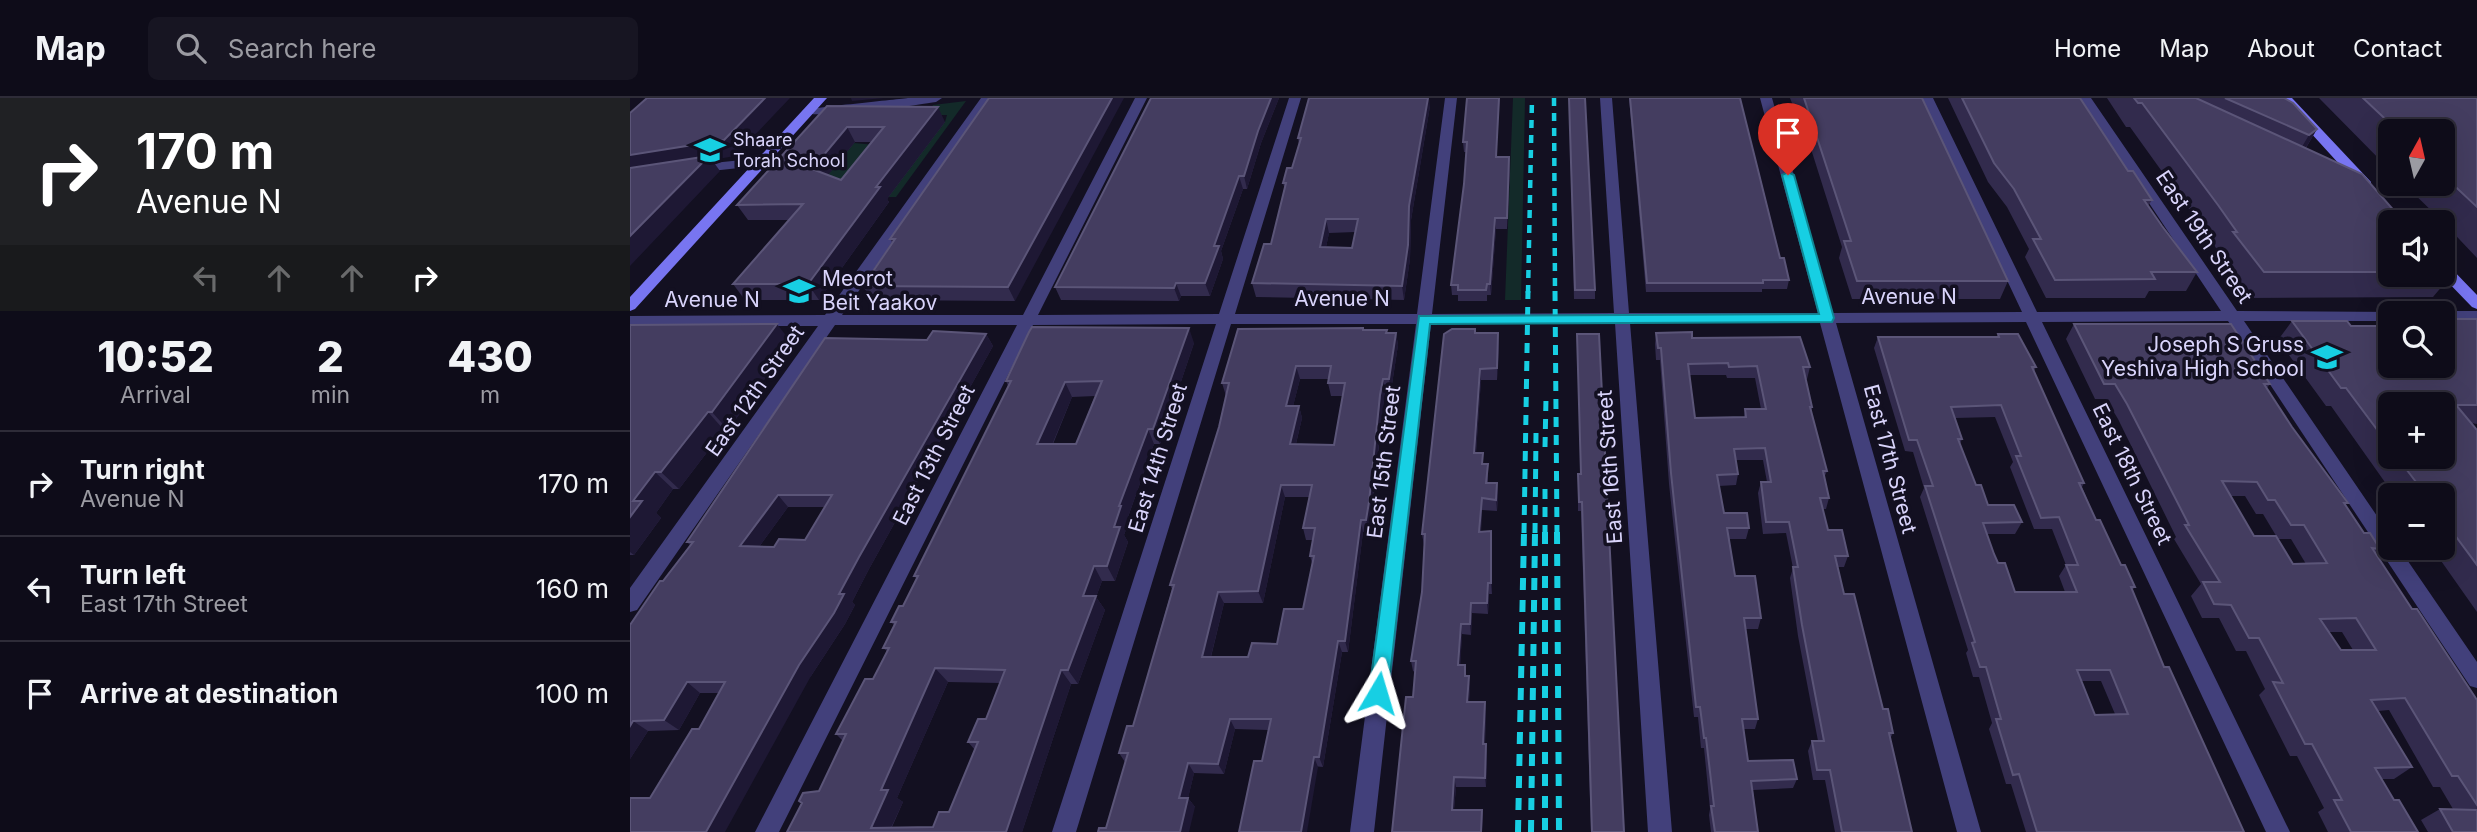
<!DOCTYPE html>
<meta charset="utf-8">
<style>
:root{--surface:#0e0c19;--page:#171522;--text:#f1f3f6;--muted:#9b9ba2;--line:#2e2c38}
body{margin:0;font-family:Inter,sans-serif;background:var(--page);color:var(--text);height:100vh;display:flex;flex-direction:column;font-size:26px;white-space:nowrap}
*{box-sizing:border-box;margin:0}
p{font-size:23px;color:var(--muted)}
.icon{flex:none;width:38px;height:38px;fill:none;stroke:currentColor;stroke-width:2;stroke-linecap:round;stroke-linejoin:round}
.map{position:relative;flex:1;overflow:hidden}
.panel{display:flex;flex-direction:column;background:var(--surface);width:630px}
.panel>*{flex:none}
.guide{background:#202124;color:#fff;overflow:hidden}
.needle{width:46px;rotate:8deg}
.controls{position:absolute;left:1748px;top:21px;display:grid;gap:14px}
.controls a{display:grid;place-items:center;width:77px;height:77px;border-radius:10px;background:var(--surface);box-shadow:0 7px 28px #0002,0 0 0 2px var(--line);font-size:35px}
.pin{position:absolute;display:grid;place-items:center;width:60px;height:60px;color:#fff;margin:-72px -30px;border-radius:50% 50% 50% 0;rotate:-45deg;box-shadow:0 0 7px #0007}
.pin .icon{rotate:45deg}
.me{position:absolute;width:77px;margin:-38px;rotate:7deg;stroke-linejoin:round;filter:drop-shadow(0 0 5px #0008)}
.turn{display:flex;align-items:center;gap:24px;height:147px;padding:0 21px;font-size:32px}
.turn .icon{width:91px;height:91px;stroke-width:2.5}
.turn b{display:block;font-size:49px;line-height:60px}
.lanes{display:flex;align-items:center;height:66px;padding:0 21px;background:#0003;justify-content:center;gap:35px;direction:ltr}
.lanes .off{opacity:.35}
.eta{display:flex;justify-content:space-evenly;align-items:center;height:119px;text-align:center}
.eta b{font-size:42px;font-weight:800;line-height:49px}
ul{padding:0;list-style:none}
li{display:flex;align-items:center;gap:21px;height:105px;padding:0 21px;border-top:2px solid var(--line)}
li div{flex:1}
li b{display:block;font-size:26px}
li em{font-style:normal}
header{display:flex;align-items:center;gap:42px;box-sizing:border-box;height:98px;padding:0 35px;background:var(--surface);border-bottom:2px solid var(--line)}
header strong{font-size:33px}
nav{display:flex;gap:38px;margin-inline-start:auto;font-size:24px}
.search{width:490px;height:63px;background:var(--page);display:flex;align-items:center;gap:18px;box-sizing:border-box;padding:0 24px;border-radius:10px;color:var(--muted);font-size:26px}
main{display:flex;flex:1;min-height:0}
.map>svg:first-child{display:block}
</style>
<header>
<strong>Map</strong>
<div class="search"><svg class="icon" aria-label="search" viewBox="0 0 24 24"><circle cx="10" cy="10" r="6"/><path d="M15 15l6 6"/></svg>Search here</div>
<nav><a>Home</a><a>Map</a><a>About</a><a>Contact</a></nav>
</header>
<main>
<section class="panel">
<div class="guide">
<div class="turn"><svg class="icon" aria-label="right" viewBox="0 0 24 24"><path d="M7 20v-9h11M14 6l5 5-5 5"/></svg><div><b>170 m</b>Avenue N</div></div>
<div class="lanes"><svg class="icon off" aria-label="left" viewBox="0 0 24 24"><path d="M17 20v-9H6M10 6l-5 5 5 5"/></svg><svg class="icon off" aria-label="ahead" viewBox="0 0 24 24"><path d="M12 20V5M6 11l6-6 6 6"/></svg><svg class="icon off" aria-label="ahead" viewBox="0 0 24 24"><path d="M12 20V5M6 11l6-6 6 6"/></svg><svg class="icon" aria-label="right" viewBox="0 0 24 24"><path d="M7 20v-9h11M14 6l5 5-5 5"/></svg></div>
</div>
<div class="eta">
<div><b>10:52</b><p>Arrival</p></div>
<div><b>2</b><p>min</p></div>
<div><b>430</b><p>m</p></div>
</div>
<ul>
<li><svg class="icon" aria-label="right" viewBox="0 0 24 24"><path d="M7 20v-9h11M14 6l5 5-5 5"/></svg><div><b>Turn right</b><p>Avenue N</p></div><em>170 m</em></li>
<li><svg class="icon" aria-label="left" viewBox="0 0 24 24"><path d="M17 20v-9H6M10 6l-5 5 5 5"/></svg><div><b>Turn left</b><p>East 17th Street</p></div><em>160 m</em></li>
<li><svg class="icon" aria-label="arrive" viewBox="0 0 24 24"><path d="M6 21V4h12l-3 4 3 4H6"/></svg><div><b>Arrive at destination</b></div><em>100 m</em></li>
</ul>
</section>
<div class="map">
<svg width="1847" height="734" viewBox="0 0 1847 734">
<rect width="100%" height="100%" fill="#131021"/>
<path fill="#132a29" d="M883,0H895L891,202H875Z
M336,3L266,99H198L123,112L172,55L224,45L245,47L315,24L317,17H296L303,7Z"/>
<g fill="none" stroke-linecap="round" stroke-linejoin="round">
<path fill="#42407b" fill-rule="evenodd" d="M278,0H312L306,4C283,7 187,24 172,13C176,10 263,2 278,0Z
M351,0H363L212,217H393L505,0H517L408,217L589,216L659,0H671L605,216H787L815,0H827L802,216L984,215L970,0H982L999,215H1188L1130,0H1142L1203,215L1392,214L1291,0H1303L1407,214L1591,213L1449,0H1461L1607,213L1765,214L1760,215V223H1614L1760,437V450H1769L1847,564V590L1840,588L1598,223L1412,224L1660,734H1636L1396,224L1206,225L1351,734H1327L1190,225H1000L1042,734H1018L985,225L801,226L744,734H720L786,226H601L446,734H422L586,226L403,227L149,734H125L387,227H205L7,512L0,514V490L188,228H0V218L195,217Z
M132,60L138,64L137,67L63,75L56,71L63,67Z
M1813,213H1847V223H1813V215H1807Z"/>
<path fill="#7875f1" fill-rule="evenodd" d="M184,0H197L5,211L0,213V199Z
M1649,0H1662L1741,84V90H1731Z
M1813,165L1818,167L1847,197V211L1842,209L1811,177Z"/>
<path stroke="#17cfe3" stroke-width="4.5" stroke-dasharray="8 7" stroke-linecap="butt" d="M924,0L925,195
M898,195L902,0"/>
<path stroke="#17cfe3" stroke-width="5" stroke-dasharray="10 8" stroke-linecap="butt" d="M925,193L927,435
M915,349L916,300
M915,391V435
M894,435L898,193
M905,435L906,335"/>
<path stroke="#17cfe3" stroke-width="6" stroke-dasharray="12 10" stroke-linecap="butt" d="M915,434V734
M927,434L929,734
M888,734L894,434
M901,734L905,434"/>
</g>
<path fill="#322b4d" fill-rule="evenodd" d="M359,0L385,203L242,202L233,188L262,144L260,141Z
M521,0H649L631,45L617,91H613L591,153L593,161L580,198H551L549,203L431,202L425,189Z
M837,0L866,59L880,69L877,131H866L861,197H857V203H828V197H822L821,187L834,86L836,54H834L833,44Z
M939,0L965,192V201H944Z
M999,0H1110L1150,160L1159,182L1157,191H1132V194H1016Z
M1160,0H1292L1378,183L1370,201H1222L1209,160L1212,149L1169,13H1165Z
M1318,0H1450L1498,73L1522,102L1518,108L1532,128L1567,174L1556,193H1519L1515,200H1416L1395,159L1399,151L1377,109L1358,84Z
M1477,0H1654L1687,31L1676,50L1760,124V177H1813V163L1824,174L1803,199L1617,200L1588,159L1590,156L1574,132L1500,29H1496Z
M1689,0H1847V160L1813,124L1774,86H1813V33H1760V72Z
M197,8L315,24L257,101L259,104L189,202H115L103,186L160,122H118L107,107ZM225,44H242L211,82L198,77Z
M800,8L781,122L780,161L774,202L626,199L622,185L641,146L655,92L653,85L662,70L669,47L668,40ZM725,134L722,150L696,149L699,135Z
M1820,221H1847V326L1841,325L1847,332V514L1802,450H1813V397H1764L1701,308H1696L1648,242L1662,223L1721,228H1760L1817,225ZM1760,306L1813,359H1760Z
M1444,226L1640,286L1637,290L1662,329L1718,405L1715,407L1734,435L1750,451L1745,456L1782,511L1847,602V734H1798L1791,722L1810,711H1823L1810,689H1803L1759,612L1748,613L1782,669L1764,681H1752L1764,702L1788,734H1698L1688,714L1694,710L1667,658H1660L1629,597L1635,591L1616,553H1606L1589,520H1572L1561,498L1571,486L1544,441L1546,439L1488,321L1476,301H1465L1436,241ZM1601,398H1615L1626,416H1633L1648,441H1661L1676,466H1663L1624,438ZM1699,534H1712L1723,552H1711Z
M0,227L161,244L98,332H94L49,391H43L26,415L31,420L4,457H0Z
M733,230L734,232L766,235L768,247L761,293H755L753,309L742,416L739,434H733L718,554H712L693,669L632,663L638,632L605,631L594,676L564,675L558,700L565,709L476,730L495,664L489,655L503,628L542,491L540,487L589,329L596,298L592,285ZM670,281H699L698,285L701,298H713L704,347L666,346L672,320L669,308H663ZM655,399H679L673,430L676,442H683L680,458L682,465L673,511L647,546L618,559H581L594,505H633Z
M845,235L869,247L867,282H851L846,355L854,366H858V385H867L868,397L867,413L852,412L851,434L861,433L862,496H859L858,516L842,515L841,537L832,536L830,567L837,578L840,588L839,604H855L856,614L855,646L857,656L856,689H826L824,712H852L853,721L762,734L783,599L785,574L783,573L781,563L792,494L794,447L792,436Z
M1026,235L1062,240L1180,269L1177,281H1175L1182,309L1181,314L1197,373L1194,380L1199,400L1196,411H1193L1198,432L1218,458L1214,469H1208L1214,496L1253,611L1263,635L1260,641L1282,734H1205L1195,682H1183L1178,653L1182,643H1188L1168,538L1160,480L1163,470L1156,435L1133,436L1128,395L1131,384H1137L1133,362H1106L1108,376L1106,387L1089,388L1094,415L1119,430L1116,441H1099L1105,478L1131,520L1128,531H1116L1128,621L1125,631H1114L1118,663L1167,681L1163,690L1123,692L1128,734H1081L1079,717L1080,711L1074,650H1071L1068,619H1064L1039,386L1030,262H1026L1025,246ZM1059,277H1096L1097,280H1125L1131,311H1115L1114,319L1065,320Z
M356,236L363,248L239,471L222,504L225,507L215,526L181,578L20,700L69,631L89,595H70L49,632L18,633L0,661V527L60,447L57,444L297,242ZM158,409H195L175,442L144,449H129Z
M1368,236L1406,269L1404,273L1454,385L1452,389L1466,422L1491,467L1505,489L1502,492L1534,569L1614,734H1396L1381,686H1376L1359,631L1362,625L1349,579H1343L1336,555L1338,552L1290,399L1294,390L1283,354L1275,353L1244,250L1248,239H1367ZM1365,319L1383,364L1380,369L1404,431H1422L1436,467L1429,478L1435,494H1385L1364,456L1357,436H1385L1392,424L1358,407L1346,387L1330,346L1332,341L1325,320ZM1451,583H1471L1485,616L1465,617Z
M564,245L530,346H524L498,419L499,423L494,437L498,444L485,483H472L466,499L475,512L448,586H441L392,734H157L189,693L213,643L206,636L243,581L257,553L253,550L264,527L261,524L273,508L287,481L284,478L378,288L376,283ZM465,298L446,346H423L442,299ZM318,584L370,585L356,621L338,644L345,652L319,714L303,729H262L273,704L267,700Z
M951,376L994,734H961L951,413H948V385Z"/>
<path fill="#1e1834" d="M135,0H160L105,58L82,62L90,73L0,168V57Z
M221,0H254L222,3Z
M482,0H494L385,203L378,189Z
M641,0H649L631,45L617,91L614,78L628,33Z
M797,0H799L800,8L781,122L780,161L774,202L772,188L779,108Z
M869,0H870L866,61V51Z
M308,9L315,24L257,101L259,104L189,202L178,186L246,89Z
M217,29L225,44L191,86L182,71Z
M1687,31L1672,56L1664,62L1679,37Z
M879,59L880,69L877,131V120Z
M609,78L613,91L591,153L593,161L580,198L575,185L584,148Z
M865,120L866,131L861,197L860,186Z
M696,121L699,135L693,163L690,149Z
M546,185L551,198L549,203L544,190Z
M147,226L161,244L98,332L82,314Z
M559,230L564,245L530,346L523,331Z
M766,235L768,247L761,293L759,281Z
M868,235L869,247L867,282V270Z
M356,236L363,248L239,471L222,504L225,507L215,526L181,578L95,734H76L209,496L229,459Z
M666,268L670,281L660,320L656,308Z
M850,271L851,282L845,366L844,355Z
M753,281L755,293L739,434L736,422Z
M435,284L442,299L416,361L407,346Z
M669,308L672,320L663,358L660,346Z
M78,314L94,332L49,391L31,374Z
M518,331L524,346L498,419L499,423L494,437L498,444L485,483L477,468L489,408Z
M25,374L43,391L26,415L31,420L4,457L0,454V419L3,403Z
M867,385L868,397L867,413L866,402Z
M651,387L655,399L633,505L628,493Z
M148,397L158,409L121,460L110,448Z
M852,400V412L850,445L849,434Z
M731,422L733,434L718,554L715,543Z
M861,433L862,444V496L861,485Z
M464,468L472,483L466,499L475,512L448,586L438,572L453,498Z
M858,485L859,496L858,516L857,505Z
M588,494L594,505L578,570L572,559Z
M841,505L842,515L841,537L840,526Z
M831,526L832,536L830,577L828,567Z
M708,543L712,554L693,669L689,659Z
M305,570L318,584L267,700L273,704L259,734L241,730L251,692Z
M431,572L441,586L392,734H376Z
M839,578L840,588L838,614L837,604Z
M57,584L70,595L49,632L34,622Z
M855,604L856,614L854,656L853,646Z
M600,621L605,631L594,676L588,666Z
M3,623L18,633L0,661V628Z
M856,646L857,656L856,689L855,680Z
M684,659L688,669L677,734H671Z
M558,665L564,675L556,709L549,700Z
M824,679L826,689L823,721L822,712Z
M558,700L565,709L559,734H550Z
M852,712L853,721L852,734H851Z"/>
<path fill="#443d60" stroke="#5b5578" stroke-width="2" fill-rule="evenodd" d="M17,0H135L94,42L0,57V15Z
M359,0H482L378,189L233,188L265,141H260Z
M521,0H641L628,33L614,78H609L584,148H589L575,185H546L544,190L425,189Z
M679,0H798L779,108L778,147L772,188L622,185L634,146H641L656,85H653L657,70H662L671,40H668ZM696,121H728L722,150L690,149Z
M837,0H869L866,59H879L877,120H865L860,186H857L856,192H828V187H821L834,86L837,44H833Z
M939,0H955L965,192H945Z
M1000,0H1110L1150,160H1154L1159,182H1133V185H1017Z
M1174,0H1292L1378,183H1227L1214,143H1221Z
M1332,0H1450L1498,73H1503L1522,102H1514L1532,128L1567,174H1521L1525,181L1425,182L1403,141H1411L1384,91L1364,65Z
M1504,0H1566L1732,76L1774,124H1760V174H1634L1603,134H1607L1588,107L1512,5H1508Z
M1595,0H1654L1663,5L1687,31L1679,37Z
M1733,0H1847V109L1813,77V33H1768Z
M197,8L308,9L246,89H250L178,186H103L173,106L107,107ZM217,29H254L211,82L182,71Z
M79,58L0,138V70Z
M1813,163L1824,174H1813Z
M1820,221H1847V307H1826L1847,332V467L1813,421V397H1796L1767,359H1813V306H1760V349L1716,290H1711L1662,223H1717L1721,228H1760V268H1813V225H1824Z
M147,226L82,314H78L31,374H25L3,403H12L0,419V227Z
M1444,226H1601L1640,286H1634L1662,329L1718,405H1714L1734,435H1740L1750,451L1742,450L1782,511H1787L1847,602V707L1828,678H1822L1775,600L1741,602L1782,669L1745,670L1764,702H1769L1788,734H1721L1704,702H1712L1682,646H1675L1643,584L1653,585L1629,540H1619L1601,507L1584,506L1573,484H1590L1555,427H1559L1497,306L1485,286H1474ZM1592,383L1627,384L1638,402H1645L1661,427H1674L1697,465L1663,466L1646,438H1624ZM1726,520L1746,552H1711L1690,521Z
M402,229L559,230L523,331H518L489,408H491L484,429H490L477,468H464L453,498H466L438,572H431L376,734H157L172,705L169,703L173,695L189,693L216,636H206L235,581H243L259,550H253L266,524H261L269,508H273L288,478H284L381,283H376L399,234ZM472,283L446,346H407L435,284ZM305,570L375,572L356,621H348L338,644H348L319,714H309L303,729L241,730L258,692H251Z
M733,230V232H757L756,235H766L759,281H753L750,297L739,404L736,422H731L715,543H708L689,659H684L671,734H609L624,663H632L641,621H600L588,666L558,665L549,700H558L550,734H468L469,730H476L498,655H489L497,628H503L544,487H540L589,329L599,285H592L608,231ZM666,268H701L698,285H715L704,347L660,346L669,308H656ZM651,387H682L673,430H685L680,458H684L673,511H654L647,546L622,545L618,559H572L588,494L628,493Z
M822,231H845V235H868L867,270L850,271L844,355H853L852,366H858L856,385H867L866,402L852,400L849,434L861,433V485H858L857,505H841L840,526H831L828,567H835V578H839L837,604H855L853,646H856L855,680L824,679L822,712H852L851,734H762L776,599H783L786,563H781L792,494L795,436H792L814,236Z
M303,233L356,236L229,459L209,496H214L204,515L169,567L76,734H0V700H20L62,631H69L95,584H57L34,622L3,623L0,628V527L30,483H33L63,444H57L195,240L297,242ZM148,397H202L175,442L149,441L144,449L110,448Z
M1062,234V240L1170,239L1180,269H1173L1182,309H1180L1197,373H1193L1199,400H1190L1198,432H1212L1218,458H1205L1214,496H1224L1253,611H1258L1263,635H1259L1282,734H1212L1200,672H1187L1182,643H1194L1172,527L1163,469H1168L1159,424H1136L1131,384H1141L1135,350L1104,351L1108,376L1087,377L1094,415H1117L1119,430H1097L1105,478H1125L1131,520H1114L1128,621H1112L1118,663L1163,662L1167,681L1121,683L1128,734H1085L1081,708H1084L1076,640H1074L1070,609H1066L1041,375L1031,250H1028L1026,235ZM1098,265L1099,269L1127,268L1136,311H1115L1116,319L1065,320L1058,266Z
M947,236H969L994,734H962L952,404H949L948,376H951Z
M1368,236H1388L1406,269H1402L1454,385H1449L1466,422H1470L1491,467H1495L1505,489H1501L1534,569H1539L1614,734H1407L1389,676L1383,677L1366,621H1371L1356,569H1350L1342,545L1345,544L1295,388H1303L1287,342H1279L1248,239H1369ZM1371,307L1391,358H1386L1411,420L1429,419L1448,467H1436L1447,494H1385L1375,465H1368L1364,456L1353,425L1392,424L1384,407H1358L1351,387H1346L1328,341H1332L1321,309ZM1447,572H1480L1498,616L1465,617Z
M1810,711L1847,712V734H1823Z"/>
<path fill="#17cfe3" stroke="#0f8794" stroke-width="2" d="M1158,74L1164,77L1204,220L1202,224L800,226L758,595L755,601L748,604L742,601L739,595L789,218L1189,216L1152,77Z"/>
<defs>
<g id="school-bare" transform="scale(2.415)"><path d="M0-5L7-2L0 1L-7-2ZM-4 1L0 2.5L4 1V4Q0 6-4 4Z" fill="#17cfe3" stroke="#131021" stroke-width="2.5" paint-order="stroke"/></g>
</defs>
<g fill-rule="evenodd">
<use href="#school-bare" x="80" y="52"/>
<use href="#school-bare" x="169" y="193"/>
<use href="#school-bare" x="1697" y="259"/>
</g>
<g text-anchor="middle" stroke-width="7" stroke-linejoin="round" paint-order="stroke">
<g font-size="18" fill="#d9d4fb" stroke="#131021" text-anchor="start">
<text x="103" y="48">Shaare<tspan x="103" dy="21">Torah School</tspan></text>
</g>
<g font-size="21" fill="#d9d4fb" stroke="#131021">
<text transform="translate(1574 139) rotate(56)" y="7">East 19th Street</text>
<text x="1279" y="206">Avenue N</text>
<text x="712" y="208">Avenue N</text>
<text x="82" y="209">Avenue N</text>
<text transform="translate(125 293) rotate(-55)" y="7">East 12th Street</text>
<text transform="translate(304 357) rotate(-63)" y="7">East 13th Street</text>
<text transform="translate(528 360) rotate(-73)" y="7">East 14th Street</text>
<text transform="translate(1260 361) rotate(75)" y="7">East 17th Street</text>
<text transform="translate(754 364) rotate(-83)" y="7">East 15th Street</text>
<text transform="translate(980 369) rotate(-94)" y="7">East 16th Street</text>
<text transform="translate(1502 376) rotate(64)" y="7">East 18th Street</text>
</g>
<g font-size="21" fill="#d9d4fb" stroke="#131021" text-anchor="start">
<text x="192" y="188">Meorot<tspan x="192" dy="24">Beit Yaakov</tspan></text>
<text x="1674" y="254" text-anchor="end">Joseph S Gruss<tspan x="1674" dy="24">Yeshiva High School</tspan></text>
</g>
</g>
</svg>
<div class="controls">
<a><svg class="needle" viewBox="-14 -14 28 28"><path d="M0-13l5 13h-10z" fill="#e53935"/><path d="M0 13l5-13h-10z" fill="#9b9ba2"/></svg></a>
<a><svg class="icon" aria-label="sound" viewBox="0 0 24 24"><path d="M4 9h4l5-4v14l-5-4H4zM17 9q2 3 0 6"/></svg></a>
<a><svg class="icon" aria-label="search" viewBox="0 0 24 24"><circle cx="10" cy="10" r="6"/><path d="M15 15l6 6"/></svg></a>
<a>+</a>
<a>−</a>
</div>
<div class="pin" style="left:1158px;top:77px;background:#d93025"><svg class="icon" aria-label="arrive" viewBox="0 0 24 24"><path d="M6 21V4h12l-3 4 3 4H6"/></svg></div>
<svg class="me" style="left:748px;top:595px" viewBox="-20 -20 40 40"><path d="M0-17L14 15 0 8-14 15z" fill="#17cfe3" stroke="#fff" stroke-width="4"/></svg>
</div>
</main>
